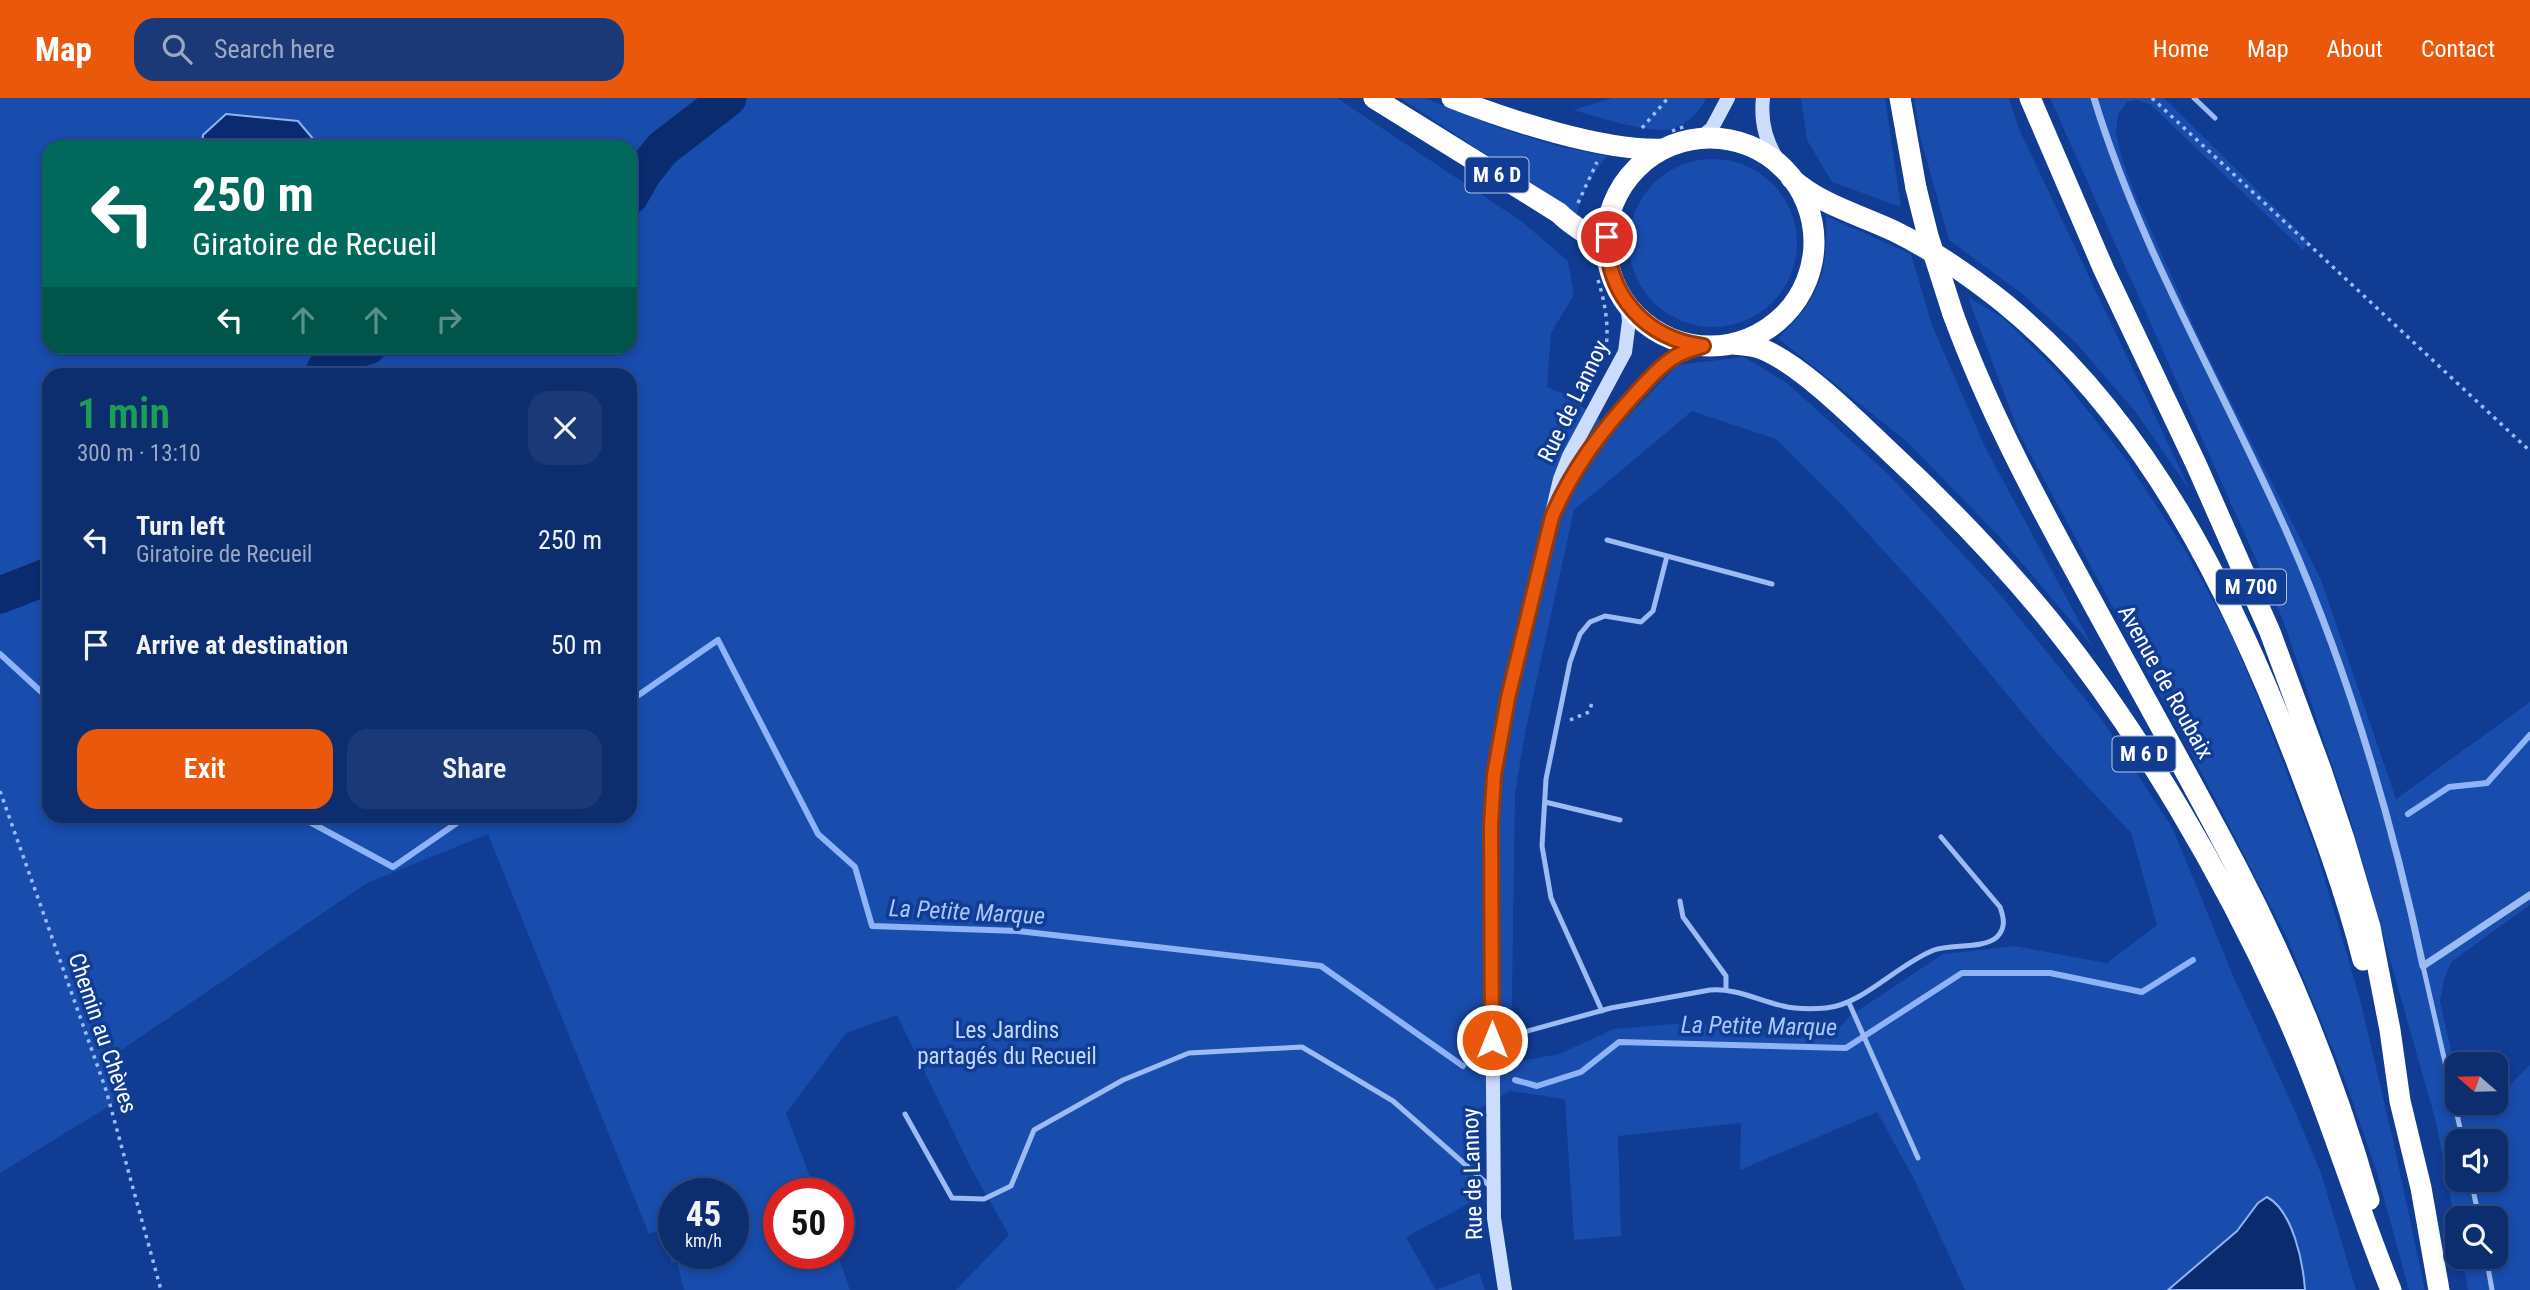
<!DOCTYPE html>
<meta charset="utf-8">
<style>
:root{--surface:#0c2d6e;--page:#1a3976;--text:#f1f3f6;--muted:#9aa8c2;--line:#2c4981;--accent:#ea580c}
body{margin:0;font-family:"Roboto Condensed",sans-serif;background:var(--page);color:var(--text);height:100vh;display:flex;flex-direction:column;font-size:26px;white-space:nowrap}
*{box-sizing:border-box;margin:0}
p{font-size:23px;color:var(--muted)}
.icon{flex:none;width:38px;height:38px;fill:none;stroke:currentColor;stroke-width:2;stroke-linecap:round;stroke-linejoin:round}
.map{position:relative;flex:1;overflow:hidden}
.sheet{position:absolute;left:42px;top:270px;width:595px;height:455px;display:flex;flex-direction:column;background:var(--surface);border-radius:21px;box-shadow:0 4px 10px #0003,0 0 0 2px var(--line)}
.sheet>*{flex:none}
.banner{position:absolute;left:42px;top:42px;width:595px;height:214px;border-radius:21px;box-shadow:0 4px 10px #0003,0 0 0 2px var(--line);background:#00695c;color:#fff;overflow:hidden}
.needle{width:46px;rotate:290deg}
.fabs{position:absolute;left:2445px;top:954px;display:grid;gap:14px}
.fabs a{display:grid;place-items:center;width:63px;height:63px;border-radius:14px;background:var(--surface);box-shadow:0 4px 10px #0003,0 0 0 2px var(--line);font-size:35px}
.speed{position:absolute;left:658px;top:1080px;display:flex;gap:14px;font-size:35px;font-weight:700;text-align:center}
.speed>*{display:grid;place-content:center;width:91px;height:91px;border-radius:50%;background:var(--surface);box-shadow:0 4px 10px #0003,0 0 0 2px var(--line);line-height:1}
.speed small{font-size:18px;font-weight:400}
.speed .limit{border:10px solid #d22;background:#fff;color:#111}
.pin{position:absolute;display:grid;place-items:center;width:60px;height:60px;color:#fff;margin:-30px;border:4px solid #fff;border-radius:50%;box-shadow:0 2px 7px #0007}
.me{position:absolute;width:77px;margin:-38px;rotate:0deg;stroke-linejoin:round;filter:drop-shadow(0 0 5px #0008)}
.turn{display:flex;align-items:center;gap:24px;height:147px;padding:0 35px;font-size:32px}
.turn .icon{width:91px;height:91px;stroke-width:2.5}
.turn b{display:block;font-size:49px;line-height:60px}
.lanes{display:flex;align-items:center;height:66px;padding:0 35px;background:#0003;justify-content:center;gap:35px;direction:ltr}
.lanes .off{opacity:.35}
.round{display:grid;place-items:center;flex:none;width:74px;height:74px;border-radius:21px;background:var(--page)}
.overview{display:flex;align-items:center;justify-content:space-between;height:119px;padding:0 35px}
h1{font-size:42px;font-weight:600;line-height:52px;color:#1e9e55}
.primary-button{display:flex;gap:14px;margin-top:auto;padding:14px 35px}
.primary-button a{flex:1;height:80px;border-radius:21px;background:var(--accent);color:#fff;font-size:28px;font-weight:600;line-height:80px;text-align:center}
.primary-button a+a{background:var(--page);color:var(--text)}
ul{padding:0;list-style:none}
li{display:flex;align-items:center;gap:21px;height:105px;padding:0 35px}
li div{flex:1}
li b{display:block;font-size:26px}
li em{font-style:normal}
header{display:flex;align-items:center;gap:42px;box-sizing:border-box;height:98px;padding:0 35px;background:var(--accent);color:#fff}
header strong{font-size:33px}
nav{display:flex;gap:38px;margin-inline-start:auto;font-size:24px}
.search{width:490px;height:63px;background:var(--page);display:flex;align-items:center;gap:18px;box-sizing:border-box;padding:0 24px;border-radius:21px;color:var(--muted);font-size:26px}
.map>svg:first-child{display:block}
</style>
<header>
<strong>Map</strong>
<div class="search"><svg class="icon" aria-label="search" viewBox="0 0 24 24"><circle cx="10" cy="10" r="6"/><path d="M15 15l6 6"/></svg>Search here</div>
<nav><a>Home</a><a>Map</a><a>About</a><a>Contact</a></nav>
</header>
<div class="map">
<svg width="2530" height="1192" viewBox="0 0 2530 1192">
<rect width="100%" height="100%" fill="#103c93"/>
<path fill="#184cad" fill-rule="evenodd" d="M0,0H1337L1521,123L1568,163L1574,197L1551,235L1547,289L1567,297L1614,333L1677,267L1744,259L1788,286L1888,376L1998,494L2103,623L2173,731L2234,880L2295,1013L2321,1075L2356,1192H1965L1914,1081L1877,1014L1740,1072L1741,1025L1618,1038L1621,1138L1574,1142L1565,1001L1510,993L1475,1013L1474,1103L1406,1139L1436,1192L1479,1175L1485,1192H956L1009,1137L971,1070L897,917L846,935L786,1015L816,1095L779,1096V1155H837L850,1192H684L677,1164L671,1165L664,1131L649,1136L488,736L367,785L108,961L116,1004L0,1075ZM49,49H630V248H49ZM49,276H630V718H49ZM1692,313L1776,341L1841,406L1933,507L2055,654L2131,735L2157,827L2107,865L2015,848L1943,856L1850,918L1841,928L1781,936L1738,927L1672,926L1614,931L1559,956L1511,965L1515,696L1525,635L1574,412ZM674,1096H733V1155H674Z
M1400,0H1425L1500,30L1557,48L1607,58C1592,77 1582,93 1577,116Z
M1612,0H1706C1700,14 1685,28 1670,31C1650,36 1594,18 1573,12Z
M1801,0H1885L1901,109L1832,84L1807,42Z
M1914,0H2009L2019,31L2191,394L2135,313L2076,245L2021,195L1949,142L1920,38Z
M2050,0H2164L2309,143L2303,152L2150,6L2136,2L2127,4L2118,16L2116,35L2121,57L2134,94L2201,244L2321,482L2396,701L2530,604V807L2451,864L2444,882L2440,903L2457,979V1004L2463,1005L2465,1014L2477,1016L2490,1005L2496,1004V1000L2530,967V1192H2468L2462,1159L2496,1158V1120H2457V1134L2436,1024L2350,720L2283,522ZM2457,1043H2496V1082H2457Z
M1629 145a84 84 0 1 1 168 0a84 84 0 1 1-168 0Z
M1826,118L1911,156L1932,227L1985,349L2093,549L1998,437L1907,344L1778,240C1820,201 1828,174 1826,118Z
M1968,199L2003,220L2056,272L2125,360L2184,450L2229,531L2266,620L2315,749L2360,901L2393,1042L2425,1192H2409L2377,1075L2344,979L2287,840L2195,662L2019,335Z"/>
<path fill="#0a2b6e" stroke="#8eb4f7" stroke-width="2" d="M226,16L298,23L320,49H202L203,37Z
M2267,1099C2293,1113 2303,1164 2305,1192H2168L2237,1133L2258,1105Z"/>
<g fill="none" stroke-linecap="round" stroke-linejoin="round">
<path stroke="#8eb4f7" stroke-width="6" d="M0,556L49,601
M630,603L718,542L818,736L855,769L872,828L1018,833L1321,868L1463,968
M2408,716L2449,689L2487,685L2530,637
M292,718L306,722L393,769L467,718
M1515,982L1537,988L1581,974L1619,944L1846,950L1962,875H2050L2142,894L2193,862"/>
<path stroke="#0a2b6e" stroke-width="37" d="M630,98L643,75L662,51L728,0
M323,276C329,257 351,253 368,248
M0,497L49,478"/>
<path stroke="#9dbbf3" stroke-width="3.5" stroke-dasharray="3.5 5" stroke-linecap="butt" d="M2152,0L2530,353
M1642,30L1668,0
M1672,33L1688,27
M1578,105L1597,64
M1598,182C1605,204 1609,227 1606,250
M1570,622L1589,614L1593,602
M0,693L106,992L161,1192"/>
<path stroke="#9dbbf3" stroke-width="5" d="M2194,0L2215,20
M1607,442L1772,486
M1545,704L1620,722
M1680,803L1683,819L1726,878V890
M2423,868L2463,1043
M1849,905L1918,1060
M1602,913L1551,800L1542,748L1546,681L1570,564L1580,536L1590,524L1605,518L1641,524L1653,513L1667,458
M1495,942L1611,910L1710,892C1736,890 1757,902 1783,908C1795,911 1812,911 1826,910C1862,907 1898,866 1934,852C1951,846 1984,851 1997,839C2006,830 2004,820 2000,809L1941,739
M905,1016L952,1100L984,1101L1011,1088L1034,1032L1123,982L1189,955L1302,949L1393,1003L1492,1090
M2471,1082L2479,1120
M2486,1158L2492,1192"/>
<path stroke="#9dbbf3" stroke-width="7" d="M2094,0C2140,151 2221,287 2285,430C2348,571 2391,717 2423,868L2530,797"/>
<path stroke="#ccdcfd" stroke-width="14" d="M1763,0C1760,26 1767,47 1782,69
M1699,41L1712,30L1728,0
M1562,396L1598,339L1659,270L1685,253L1703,248
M1505,1192L1494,1120L1491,727L1494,677L1499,643L1560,381L1569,358L1625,254L1629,223L1627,206"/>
<path stroke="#fff" stroke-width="21" d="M1374,0L1559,115C1580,136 1595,134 1607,163
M1452,0C1508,22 1605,54 1664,51
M1900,0L1916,90
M2030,0L2104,172L2196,366L2270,534L2321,672L2344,741L2370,829L2390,932L2400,1003L2421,1090L2439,1192
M1606 144a104 104 0 1 1 208 0a104 104 0 1 1-208 0Z
M1791,80C1821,107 1858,116 1894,133C1933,152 1970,178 2004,205C2147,322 2231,493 2296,662C2321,728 2346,794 2363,862
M1953,216C1986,306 2030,390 2076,474C2129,572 2184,669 2236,768C2292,875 2336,986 2369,1102
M1733,246C1742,247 1752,247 1762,251C1802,267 1858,324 1891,355C1947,407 2001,463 2050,523C2141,636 2223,777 2283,909C2325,1001 2353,1098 2391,1192"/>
<path stroke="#fff" stroke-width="21" d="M1916,90L1928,138L1953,216"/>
</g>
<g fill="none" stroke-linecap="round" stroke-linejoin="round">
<g stroke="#983908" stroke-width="18">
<path id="route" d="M1492,942L1491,727L1494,677L1508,600L1552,419C1572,371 1602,332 1637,294C1648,282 1659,269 1673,260C1682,254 1692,251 1703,248C1645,240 1607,197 1607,139"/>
</g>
<use href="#route" stroke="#ea580c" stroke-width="12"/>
</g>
<g text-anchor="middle" stroke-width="7" stroke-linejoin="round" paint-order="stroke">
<g fill="#103c93" stroke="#b7c4df" stroke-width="2">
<rect x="1465.5" y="59.5" width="63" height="35" rx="5"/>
<rect x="2216" y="471.5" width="70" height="35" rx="5"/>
<rect x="2112.5" y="638.5" width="63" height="35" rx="5"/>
</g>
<g font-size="21" font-weight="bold" fill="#fff">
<text x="1497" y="84">M 6 D</text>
<text x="2251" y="496">M 700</text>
<text x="2144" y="663">M 6 D</text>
</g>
<g font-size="23" fill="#fff" stroke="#103c93">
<text transform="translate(1573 303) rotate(-64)" y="8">Rue de Lannoy</text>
<text transform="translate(2166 584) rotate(61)" y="8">Avenue de Roubaix</text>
<text transform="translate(103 935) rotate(71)" y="8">Chemin au Chèves</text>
<text transform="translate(1472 1076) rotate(-92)" y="8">Rue de Lannoy</text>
</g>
<g font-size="23" fill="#c4d9fd" stroke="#103c93">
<text x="1007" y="940">Les Jardins<tspan x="1007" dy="26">partagés du Recueil</tspan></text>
</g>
<g font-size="24" font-style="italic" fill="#a9c6fa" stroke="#103c93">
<text transform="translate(967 814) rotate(3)" y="8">La Petite Marque</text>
<text transform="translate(1759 928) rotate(1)" y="8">La Petite Marque</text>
</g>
</g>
</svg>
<div class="fabs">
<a><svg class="needle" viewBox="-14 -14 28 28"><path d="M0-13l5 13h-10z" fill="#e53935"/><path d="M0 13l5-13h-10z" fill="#9aa8c2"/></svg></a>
<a><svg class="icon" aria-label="sound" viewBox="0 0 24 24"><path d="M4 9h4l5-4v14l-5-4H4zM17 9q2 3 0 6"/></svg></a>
<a><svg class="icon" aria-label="search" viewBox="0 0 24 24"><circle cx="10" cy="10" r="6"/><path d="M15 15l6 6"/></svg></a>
</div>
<div class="speed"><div>45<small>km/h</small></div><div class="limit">50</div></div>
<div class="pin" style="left:1607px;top:139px;background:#d93025"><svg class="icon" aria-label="arrive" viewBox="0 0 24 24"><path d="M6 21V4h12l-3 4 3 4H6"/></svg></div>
<svg class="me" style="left:1492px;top:942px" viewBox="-20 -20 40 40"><circle r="17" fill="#ea580c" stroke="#fff" stroke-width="3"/><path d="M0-11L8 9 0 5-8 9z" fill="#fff"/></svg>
<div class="banner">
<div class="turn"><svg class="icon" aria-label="left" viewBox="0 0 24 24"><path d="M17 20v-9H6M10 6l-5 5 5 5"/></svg><div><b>250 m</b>Giratoire de Recueil</div></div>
<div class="lanes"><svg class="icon" aria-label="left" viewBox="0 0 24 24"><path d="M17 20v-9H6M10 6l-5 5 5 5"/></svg><svg class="icon off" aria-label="ahead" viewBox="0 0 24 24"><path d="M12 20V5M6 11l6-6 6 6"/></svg><svg class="icon off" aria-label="ahead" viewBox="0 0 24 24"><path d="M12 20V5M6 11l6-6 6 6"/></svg><svg class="icon off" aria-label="right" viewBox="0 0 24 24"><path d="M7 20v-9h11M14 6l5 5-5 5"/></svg></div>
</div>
<section class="sheet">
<div class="overview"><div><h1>1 min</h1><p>300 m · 13:10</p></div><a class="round"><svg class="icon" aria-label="close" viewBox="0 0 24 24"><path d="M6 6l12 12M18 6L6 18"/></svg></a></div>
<ul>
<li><svg class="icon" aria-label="left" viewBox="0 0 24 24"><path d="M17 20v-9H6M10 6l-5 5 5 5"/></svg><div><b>Turn left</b><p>Giratoire de Recueil</p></div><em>250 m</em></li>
<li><svg class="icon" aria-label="arrive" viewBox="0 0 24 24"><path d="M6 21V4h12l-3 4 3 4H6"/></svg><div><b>Arrive at destination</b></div><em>50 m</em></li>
</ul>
<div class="primary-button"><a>Exit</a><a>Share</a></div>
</section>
</div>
